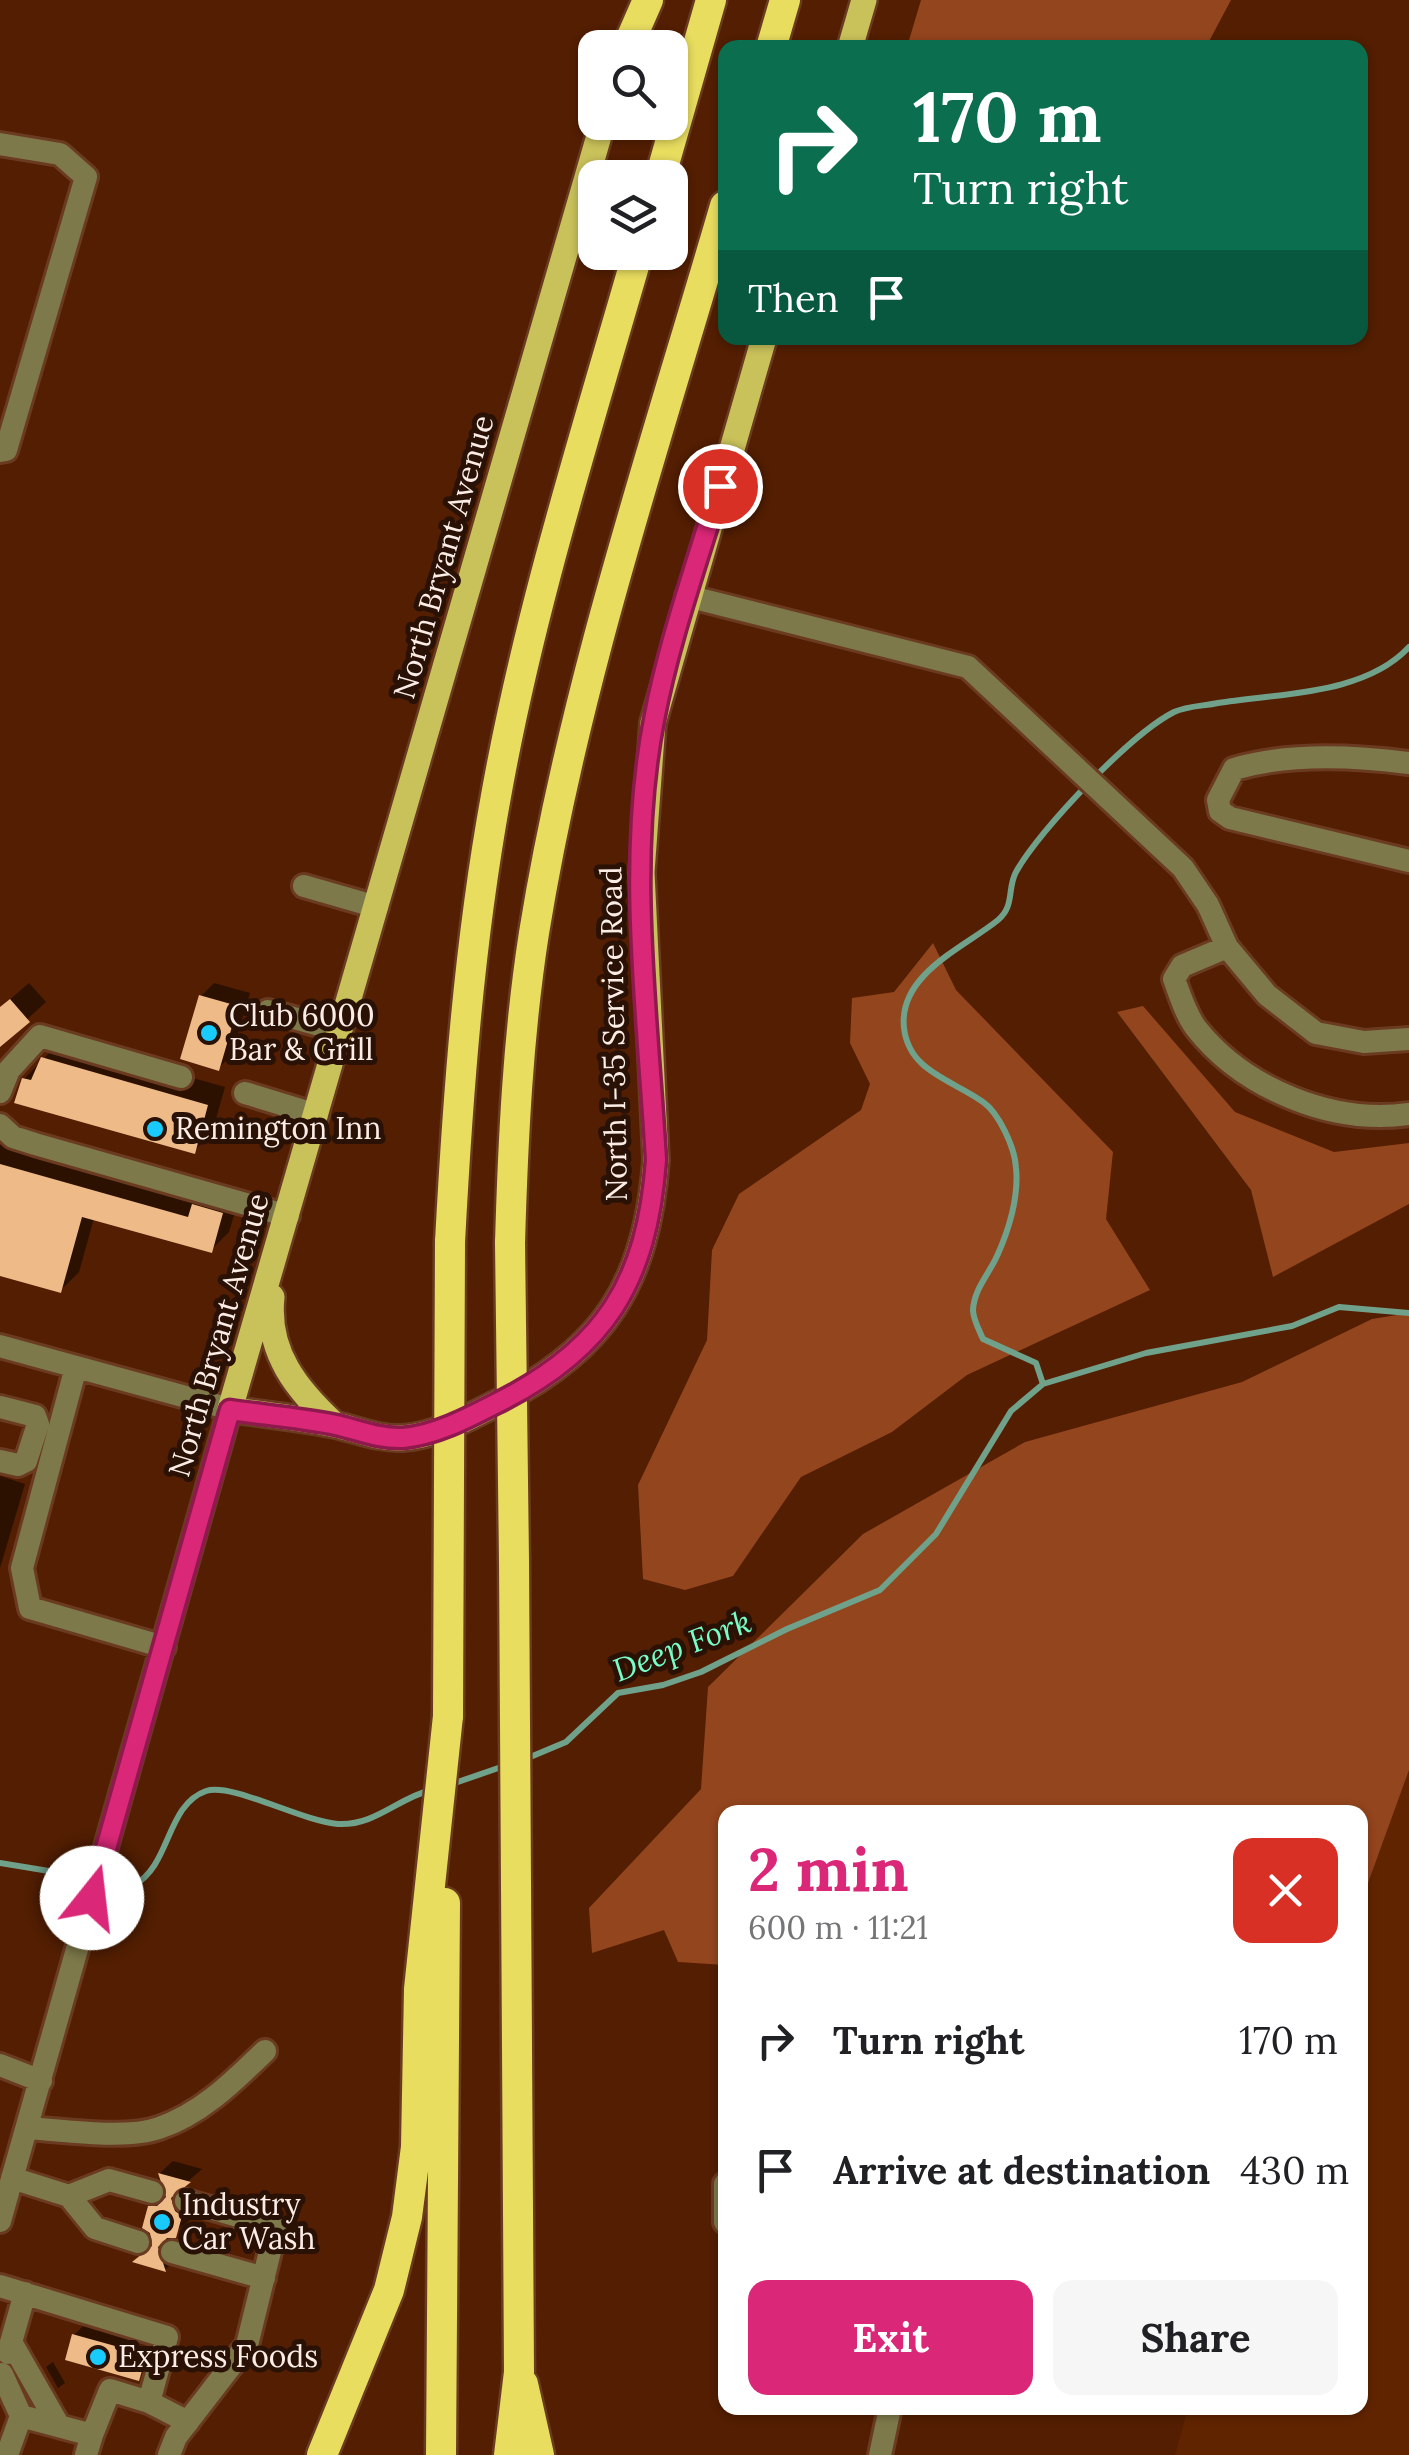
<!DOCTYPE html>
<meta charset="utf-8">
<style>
:root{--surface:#fff;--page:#f6f6f6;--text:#202124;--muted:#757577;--accent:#db2777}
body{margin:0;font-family:Lora,serif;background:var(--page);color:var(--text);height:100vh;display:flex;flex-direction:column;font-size:38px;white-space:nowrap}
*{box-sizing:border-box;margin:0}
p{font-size:32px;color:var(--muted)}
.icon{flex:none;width:55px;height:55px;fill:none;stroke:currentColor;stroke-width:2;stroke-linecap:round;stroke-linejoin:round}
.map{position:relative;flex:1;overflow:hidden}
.sheet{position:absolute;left:718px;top:1805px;width:650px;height:610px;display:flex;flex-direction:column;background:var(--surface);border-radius:20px;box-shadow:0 2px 8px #0004}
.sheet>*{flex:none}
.banner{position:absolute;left:718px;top:40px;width:650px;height:305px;border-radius:20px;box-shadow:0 2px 8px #0004;background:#0b6e4f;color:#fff;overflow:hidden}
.buttons{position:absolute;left:578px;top:30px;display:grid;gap:20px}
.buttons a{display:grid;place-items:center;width:110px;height:110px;border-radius:20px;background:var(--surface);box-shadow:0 2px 8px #0004;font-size:50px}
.pin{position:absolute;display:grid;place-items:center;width:85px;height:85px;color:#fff;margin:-42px;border:5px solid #fff;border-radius:50%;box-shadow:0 2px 10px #0007}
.me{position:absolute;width:110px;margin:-55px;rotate:16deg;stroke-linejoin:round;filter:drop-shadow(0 0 8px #0008)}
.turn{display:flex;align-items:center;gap:35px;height:210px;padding:0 30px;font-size:45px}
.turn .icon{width:130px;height:130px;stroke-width:2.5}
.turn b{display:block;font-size:70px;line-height:85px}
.then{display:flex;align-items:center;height:95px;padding:0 30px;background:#0003;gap:20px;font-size:38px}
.round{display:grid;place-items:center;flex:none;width:105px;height:105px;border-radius:20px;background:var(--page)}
.summary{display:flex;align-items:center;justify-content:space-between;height:170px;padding:0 30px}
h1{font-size:60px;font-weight:700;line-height:75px;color:var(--accent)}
.action{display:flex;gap:20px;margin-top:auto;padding:20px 30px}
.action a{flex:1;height:115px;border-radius:20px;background:var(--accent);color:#fff;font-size:40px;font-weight:700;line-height:115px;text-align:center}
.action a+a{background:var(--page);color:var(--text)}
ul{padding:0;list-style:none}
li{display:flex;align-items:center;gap:30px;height:130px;padding:0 30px}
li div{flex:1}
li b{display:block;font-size:38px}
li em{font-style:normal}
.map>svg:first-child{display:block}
</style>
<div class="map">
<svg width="1409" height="2455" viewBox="0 0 1409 2455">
<rect width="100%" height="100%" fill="#531e01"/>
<path fill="#612401" d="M1409,1646V2455H1175L1188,2408H1360V1815Z"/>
<path fill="#93451d" d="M921,0H1231L1206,47H907Z
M933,943L956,990L1113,1152L1106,1219L1150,1290L967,1375L892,1432L801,1477L733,1576L685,1590L643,1579L638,1485L707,1340L712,1250L739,1194L861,1110L870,1084L850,1043L852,998L894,992Z
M1143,1006L1235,1112L1334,1152L1409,1143V1204L1273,1277L1251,1190L1117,1012Z
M1409,1313V1770L1360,1905V1812H725V1965L678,1962L664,1930L592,1953L589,1908L701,1789L708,1687L863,1534L1025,1442L1242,1382L1372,1319Z"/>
<path fill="#0007" d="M29,983L46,1002L0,1044V1008Z
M214,983L250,993L232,1054L219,1068L201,996Z
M61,1041L225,1087L212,1133L194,1151L24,1079Z
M0,1142L202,1198L240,1195L229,1232L211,1250L94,1218L79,1272L61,1290L0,1273Z
M0,1476L25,1484L0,1568Z
M173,2161L202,2169L184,2185L187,2197L194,2202L189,2221L171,2235L178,2256L166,2269L137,2261L155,2244L150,2208L168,2194L160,2173Z
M83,2326L134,2341L137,2352L151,2356L147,2370L139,2378L74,2335Z
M53,2362L65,2383L58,2388L46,2367Z"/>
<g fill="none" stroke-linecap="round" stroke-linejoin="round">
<path stroke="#70a18a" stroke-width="6" d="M1043,1384L1036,1363L983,1339C979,1330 973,1319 973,1310C974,1289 989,1274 997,1256C1009,1230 1019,1196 1016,1168C1015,1148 999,1113 983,1102C953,1080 909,1072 904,1028C898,974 965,947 998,920C1015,906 1007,888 1016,872C1040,829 1131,734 1174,712C1187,706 1204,706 1218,703C1280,693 1365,695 1409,647
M523,1760L566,1742L618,1693L663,1685L701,1672L787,1629L880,1590L936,1534L1011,1411L1043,1384L1146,1353L1292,1326L1339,1307L1409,1313
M452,1784L507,1765
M0,1863L134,1885C171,1865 166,1805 206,1791C231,1782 301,1821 338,1824C375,1826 398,1798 431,1790"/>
</g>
<path fill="#eeba88" d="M199,995L238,1006L219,1071L180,1059Z
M10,999L30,1022L0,1047V1007Z
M41,1057L208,1105L195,1154L14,1103L22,1078L31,1080Z
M0,1164L188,1217L192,1204L223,1213L212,1253L82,1217L61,1293L0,1276Z
M158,2173L191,2182L171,2198L175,2211L182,2216L176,2238H167L158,2247L166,2272L132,2262L152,2246L150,2233L142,2228L148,2206H157L166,2197Z
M72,2334L126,2349L129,2360L144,2364L139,2381L65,2360Z"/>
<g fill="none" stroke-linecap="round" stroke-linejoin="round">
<g stroke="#6b3b21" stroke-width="28">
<path id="minor" d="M0,144L60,154L86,177L6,450L0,451
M687,596L968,667L1183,868L1208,905L1227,947L1267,995L1316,1033L1364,1042L1409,1039
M1409,763C1354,756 1288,753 1234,769L1218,800L1220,811L1230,818L1409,861
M304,886L377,907
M1227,947L1182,966L1174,979C1180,995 1186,1015 1196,1028C1244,1089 1333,1125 1409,1114
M268,1011L341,1031
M0,1092L9,1070L40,1036L181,1077
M245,1093L317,1115
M0,1125L13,1137L35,1144L288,1216
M0,1346L230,1409L0,2221
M76,1367L22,1568L30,1608L164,1647
M0,1407L35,1416L38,1424L26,1461L18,1465L0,1461
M0,2065L41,2081
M27,2128C63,2130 125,2140 159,2128C201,2114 233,2082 265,2051
M12,2178L69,2196L95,2228L138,2242
M725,2184V2222
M69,2196L109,2180L152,2192
M172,2252L264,2278
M0,2286L167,2337L149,2402
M11,2342L59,2426
M8,2353L25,2293
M2,2374L21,2416L7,2455
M21,2416L92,2435L86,2455
M92,2435L110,2390L149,2402L188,2422
M169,2455L176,2437L247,2345L276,2227L186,2201
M880,2455L890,2408"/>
</g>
<g stroke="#6b3b21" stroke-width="30">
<path id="major" d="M850,48L864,0
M603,122L230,1409C265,1415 301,1418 336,1425C358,1430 379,1439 402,1438C435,1436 466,1419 495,1404C605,1350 647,1282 656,1160L642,872L653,723L764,338
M272,1297C266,1352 297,1390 335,1425"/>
</g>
<g stroke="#6b3b21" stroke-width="35">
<path id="highway" d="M627,48L648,0
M771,48L785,0
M660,178L711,0
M450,1242C458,1092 469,944 496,796C529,611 586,433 638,252
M510,1243C513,1140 518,1035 534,933C574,685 655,446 725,206
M523,2384L539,2455
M322,2455L389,2290L407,2217L416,2147L419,1989L448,1716
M441,2455L445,1903
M509,2455L519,2372L514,1560"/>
</g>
<use href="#minor" stroke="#7d794a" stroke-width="22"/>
<use href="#major" stroke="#c9c15a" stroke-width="25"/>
<use href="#highway" stroke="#e8dd5f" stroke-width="30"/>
<g stroke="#6b3b21" stroke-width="35" stroke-linecap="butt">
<path id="highway-bridge" d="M510,1243L514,1560
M448,1716L450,1242"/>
</g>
<use href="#highway-bridge" stroke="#e8dd5f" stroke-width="30"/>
</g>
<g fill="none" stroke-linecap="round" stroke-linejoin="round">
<g stroke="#8e194d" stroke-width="25">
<path id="route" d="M92,1898L230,1410C265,1415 301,1418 336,1425C358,1430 379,1439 403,1438C435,1435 466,1419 495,1404C605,1350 647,1282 656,1160C648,1017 626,862 654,720C669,640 697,563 720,486"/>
</g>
<use href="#route" stroke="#db2777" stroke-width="18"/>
</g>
<g fill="#19cafc" stroke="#291106" stroke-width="4">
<circle cx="209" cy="1033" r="10"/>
<circle cx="155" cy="1129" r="10"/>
<circle cx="162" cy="2222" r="10"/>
<circle cx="98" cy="2357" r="10"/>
</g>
<g text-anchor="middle" stroke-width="10" stroke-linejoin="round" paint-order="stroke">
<g font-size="30" fill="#fbede6" stroke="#291106">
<text transform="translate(444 557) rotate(-74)" y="10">North Bryant Avenue</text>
<text transform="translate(614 1034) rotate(-91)" y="10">North I-35 Service Road</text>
<text transform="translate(219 1335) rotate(-74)" y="10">North Bryant Avenue</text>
</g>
<g font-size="30" fill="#fbede6" stroke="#291106" text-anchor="start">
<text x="229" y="1026">Club 6000<tspan x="229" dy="34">Bar &amp; Grill</tspan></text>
<text x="175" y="1139">Remington Inn</text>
<text x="182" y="2215">Industry<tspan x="182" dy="34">Car Wash</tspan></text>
<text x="118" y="2367">Express Foods</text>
</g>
<g font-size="32" font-style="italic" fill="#77fdc7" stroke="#291106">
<text transform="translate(682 1646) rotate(-21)" y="11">Deep Fork</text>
</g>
</g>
</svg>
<div class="buttons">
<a><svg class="icon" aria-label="search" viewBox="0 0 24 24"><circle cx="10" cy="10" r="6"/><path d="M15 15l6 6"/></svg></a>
<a><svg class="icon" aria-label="layers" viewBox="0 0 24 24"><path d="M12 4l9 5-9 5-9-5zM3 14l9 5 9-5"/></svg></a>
</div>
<div class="pin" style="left:720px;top:486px;background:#d93025"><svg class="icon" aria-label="arrive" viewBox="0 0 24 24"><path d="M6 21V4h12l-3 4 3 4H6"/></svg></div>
<svg class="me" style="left:92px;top:1898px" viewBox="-20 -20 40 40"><circle r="19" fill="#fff"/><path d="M0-13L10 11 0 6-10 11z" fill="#db2777"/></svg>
<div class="banner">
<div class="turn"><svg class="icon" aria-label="right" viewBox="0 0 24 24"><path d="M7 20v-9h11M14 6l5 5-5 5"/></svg><div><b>170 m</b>Turn right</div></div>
<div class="then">Then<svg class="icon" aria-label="arrive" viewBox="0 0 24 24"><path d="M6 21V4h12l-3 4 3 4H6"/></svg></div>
</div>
<section class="sheet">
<div class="summary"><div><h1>2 min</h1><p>600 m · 11:21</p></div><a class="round" style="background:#d93025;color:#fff"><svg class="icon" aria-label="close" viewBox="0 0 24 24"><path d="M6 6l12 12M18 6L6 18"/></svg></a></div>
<ul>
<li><svg class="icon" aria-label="right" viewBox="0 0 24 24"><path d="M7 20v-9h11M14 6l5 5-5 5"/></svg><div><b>Turn right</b></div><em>170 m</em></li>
<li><svg class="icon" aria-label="arrive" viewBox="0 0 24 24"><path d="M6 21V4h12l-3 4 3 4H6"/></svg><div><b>Arrive at destination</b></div><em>430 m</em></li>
</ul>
<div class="action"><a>Exit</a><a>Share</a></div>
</section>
</div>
